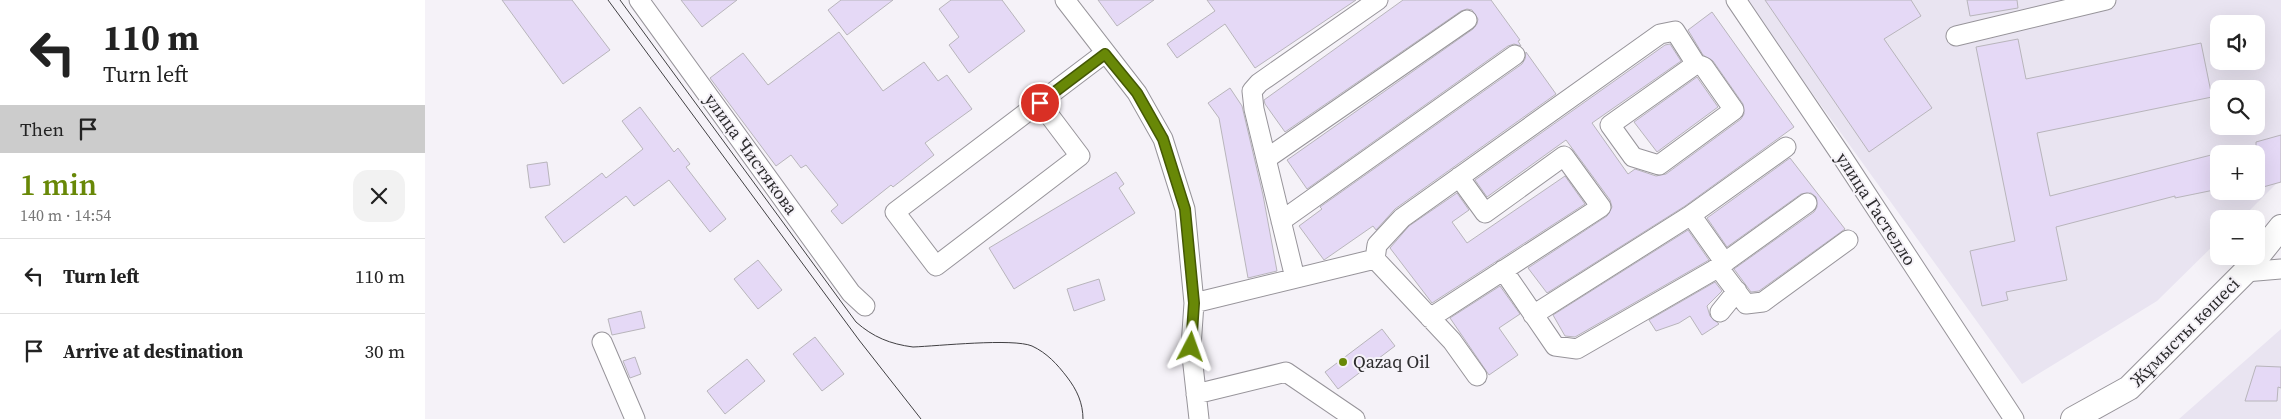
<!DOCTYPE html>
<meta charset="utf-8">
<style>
:root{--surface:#fff;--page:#f2f2f2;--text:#222;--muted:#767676;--line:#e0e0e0;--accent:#688807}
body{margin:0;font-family:"Source Serif 4",serif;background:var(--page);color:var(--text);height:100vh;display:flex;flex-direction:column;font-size:19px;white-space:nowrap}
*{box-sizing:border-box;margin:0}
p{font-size:16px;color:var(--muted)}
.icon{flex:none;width:28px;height:28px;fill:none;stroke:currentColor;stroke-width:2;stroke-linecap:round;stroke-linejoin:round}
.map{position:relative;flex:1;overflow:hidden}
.panel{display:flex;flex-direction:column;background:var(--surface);width:425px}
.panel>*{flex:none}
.guide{background:#fff;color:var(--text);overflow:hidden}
.tools{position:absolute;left:1785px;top:15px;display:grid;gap:10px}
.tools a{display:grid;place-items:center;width:55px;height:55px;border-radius:10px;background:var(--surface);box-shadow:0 5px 20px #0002;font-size:25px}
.pin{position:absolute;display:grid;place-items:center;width:42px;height:42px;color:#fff;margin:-21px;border:2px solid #fff;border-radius:50%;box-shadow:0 1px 5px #0007}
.me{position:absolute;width:55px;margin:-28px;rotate:4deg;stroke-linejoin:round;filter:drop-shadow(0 0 4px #0008)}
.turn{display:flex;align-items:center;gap:18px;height:105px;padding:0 20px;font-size:22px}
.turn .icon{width:65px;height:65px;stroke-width:2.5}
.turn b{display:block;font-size:35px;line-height:42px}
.then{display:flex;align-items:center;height:48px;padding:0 20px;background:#0003;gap:10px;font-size:19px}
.round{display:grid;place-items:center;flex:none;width:52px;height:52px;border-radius:15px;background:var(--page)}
.headline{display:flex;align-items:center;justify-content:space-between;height:85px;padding:0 20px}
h1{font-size:30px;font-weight:600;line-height:38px;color:var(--accent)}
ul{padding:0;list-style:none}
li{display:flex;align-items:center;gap:15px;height:75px;padding:0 20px;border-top:1px solid var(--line)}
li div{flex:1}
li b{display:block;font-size:19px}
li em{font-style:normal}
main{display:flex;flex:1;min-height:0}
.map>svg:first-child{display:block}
</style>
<main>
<section class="panel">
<div class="guide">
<div class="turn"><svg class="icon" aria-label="left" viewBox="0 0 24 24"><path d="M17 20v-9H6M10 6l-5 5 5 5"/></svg><div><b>110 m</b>Turn left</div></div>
<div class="then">Then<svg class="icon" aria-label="arrive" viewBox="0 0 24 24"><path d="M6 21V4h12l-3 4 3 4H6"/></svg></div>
</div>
<div class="headline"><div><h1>1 min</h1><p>140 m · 14:54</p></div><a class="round"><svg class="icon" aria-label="close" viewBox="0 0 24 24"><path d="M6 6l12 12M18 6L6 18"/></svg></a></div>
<ul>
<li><svg class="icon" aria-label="left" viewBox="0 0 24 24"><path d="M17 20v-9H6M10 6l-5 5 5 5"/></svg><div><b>Turn left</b></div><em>110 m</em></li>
<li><svg class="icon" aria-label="arrive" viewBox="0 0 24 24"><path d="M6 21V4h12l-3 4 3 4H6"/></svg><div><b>Arrive at destination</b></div><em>30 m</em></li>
</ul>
</section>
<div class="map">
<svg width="1856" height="419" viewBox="0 0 1856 419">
<rect width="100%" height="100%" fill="#f5f2f8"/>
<path fill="#e9e4f1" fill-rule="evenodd" d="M1320,0H1856V179L1816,219H1794V240L1732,301L1597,384ZM1794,24H1831V61H1794ZM1794,89H1831V126H1794ZM1794,154H1831V191H1794Z
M1856,329V419H1754Z"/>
<path fill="#e5d9f6" stroke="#b8b5bb" d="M77,0H147L185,50L138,84Z
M256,0H312L277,27Z
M416,0H468L422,35L403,10Z
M526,0H577L600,31L544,73L524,45L534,37L514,9Z
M673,0H729L692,26Z
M782,0H931L830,68L800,24L752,58L742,44L790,11Z
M978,0H1066L1095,40L1093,41L1096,46L1089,44L1083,46L882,189L862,160L1048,29L1052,24L1053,19L1047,10L1042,9L1036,11L860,132L840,104L839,100Z
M1340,0H1486L1496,16L1459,39L1507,108L1444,152Z
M1542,0H1592L1593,8L1545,16Z
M1287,12L1369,127L1260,206L1122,293L1103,268L1182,216L1187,207L1185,200L1141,140L1062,197L1050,180L1240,45L1245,44L1256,61L1167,123L1203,174L1210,169L1231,176L1241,174L1316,119L1319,114L1318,104L1288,61L1278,55L1263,30Z
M414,32L458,91L499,62L513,81L522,75L547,109L500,143L509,155L468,187L466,185L417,224L406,211L413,205L381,165L376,168L366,155L351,166L285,78L318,53L343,85Z
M1593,39L1601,79L1776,43L1787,97L1612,133L1625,196L1794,153V189L1750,198V196L1631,227L1642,280L1581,292L1583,300L1557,306L1545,251L1590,241L1551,47Z
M1101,52L1131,94L970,209L951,230L948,226L899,260L874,226L897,209L895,207L1097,64L1100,59Z
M1272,77L1293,107L1232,152L1209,122Z
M805,88L817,106L838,195L852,271L823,278L794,118L783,103Z
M215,107L249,152L253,148L265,164L261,167L301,219L285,232L244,180L209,206L201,196L139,243L120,217L177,173L181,178L218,149L197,121Z
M1856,135V182L1831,189V142Z
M1365,158L1420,229L1334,291L1326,292L1309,269L1389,212L1392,207L1391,197L1386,193L1376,194L1302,247L1282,218Z
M122,162L125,185L105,188L102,165Z
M691,172L699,184L694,188L710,213L589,289L564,248Z
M1140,176L1160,204L1007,303L965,248L984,226L1032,193L1044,210L1027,222L1042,243Z
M1263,230L1284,260L1150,337L1140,336L1128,315Z
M333,260L357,290L333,309L309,279Z
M674,279L680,300L649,311L642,289Z
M1290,282L1297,291L1282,306L1285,316L1294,324L1277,335L1265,316L1254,323L1231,331L1224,320Z
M1075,286L1095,314L1074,328L1093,355L1064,375L1025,318Z
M216,311L220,328L187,335L183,319Z
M957,329L970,346L913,389L900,372Z
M390,337L419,374L397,391L368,354Z
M210,357L216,374L205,378L198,361Z
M322,359L340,381L300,414L282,391Z
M1831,366L1856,367V388L1853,387L1852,401H1820Z"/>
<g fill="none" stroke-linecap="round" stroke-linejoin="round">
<g stroke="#97949a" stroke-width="21">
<path id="minor" d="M214,0L426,293L440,306
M640,0L712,93L738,139L760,209L769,303L766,347L774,419
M1311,0L1416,155L1589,419
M1531,36L1681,0
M615,103L655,156L511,266L470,212L680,53
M841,159L1042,20
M1266,215L1361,147
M856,221L1090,55
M950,259L952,245L977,218L1235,34L1250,31L1271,64L1185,125L1208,157L1234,165L1309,110L1279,67L1271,64
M1293,267L1321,304L1338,302L1423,240
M1078,270L1130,346L1152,349L1289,270L1382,203
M1820,272L1856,269
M870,278L829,109L827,91L834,83L953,0
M769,303L950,259L1027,341L1052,376
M1295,312L1312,291
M1108,315L1266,215L1300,263
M1005,318L1176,207L1139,156L1060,213L1034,177
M177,342L210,419
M771,394L861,372L930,419"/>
</g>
<g stroke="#97949a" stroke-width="26">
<path id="major" d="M1648,419L1704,388L1820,272L1856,227"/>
</g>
<use href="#minor" stroke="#fff" stroke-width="19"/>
<use href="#major" stroke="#fff" stroke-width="24"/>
<path stroke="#414043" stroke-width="1" d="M183,0L434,340L496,419
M195,0L431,322C448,337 465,344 488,347C513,346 588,338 607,346C622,353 632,364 642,377C652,390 658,403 658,419"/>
</g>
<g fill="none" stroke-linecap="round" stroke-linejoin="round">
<g stroke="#445805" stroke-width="12">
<path id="route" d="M615,103L680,54L712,93L738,139L760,209L769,303L766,347"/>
</g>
<use href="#route" stroke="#688807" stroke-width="9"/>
</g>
<circle fill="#688807" stroke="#f5f2f8" stroke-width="2" cx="918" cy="362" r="5"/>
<g text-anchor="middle" stroke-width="4" stroke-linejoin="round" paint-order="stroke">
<g font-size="18" fill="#2d2c2e" stroke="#f5f2f8">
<text transform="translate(326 154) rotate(54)" y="6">улица Чистякова</text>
<text transform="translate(1451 209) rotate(57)" y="6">улица Гастелло</text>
<text transform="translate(1760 332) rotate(-45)" y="6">Жұмысты көшесі</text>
</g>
<g font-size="18" fill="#2d2c2e" stroke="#f5f2f8" text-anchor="start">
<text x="928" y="368">Qazaq Oil</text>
</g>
</g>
</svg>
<div class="tools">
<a><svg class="icon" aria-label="sound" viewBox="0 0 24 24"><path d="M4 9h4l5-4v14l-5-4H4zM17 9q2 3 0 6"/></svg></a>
<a><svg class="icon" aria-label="search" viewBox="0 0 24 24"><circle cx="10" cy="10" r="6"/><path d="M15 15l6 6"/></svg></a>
<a>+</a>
<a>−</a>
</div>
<div class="pin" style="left:615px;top:103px;background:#d93025"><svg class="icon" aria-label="arrive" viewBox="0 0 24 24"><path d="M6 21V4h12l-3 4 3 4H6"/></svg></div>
<svg class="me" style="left:766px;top:347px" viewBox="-20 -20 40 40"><path d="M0-17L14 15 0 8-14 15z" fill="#688807" stroke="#fff" stroke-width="4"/></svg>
</div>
</main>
